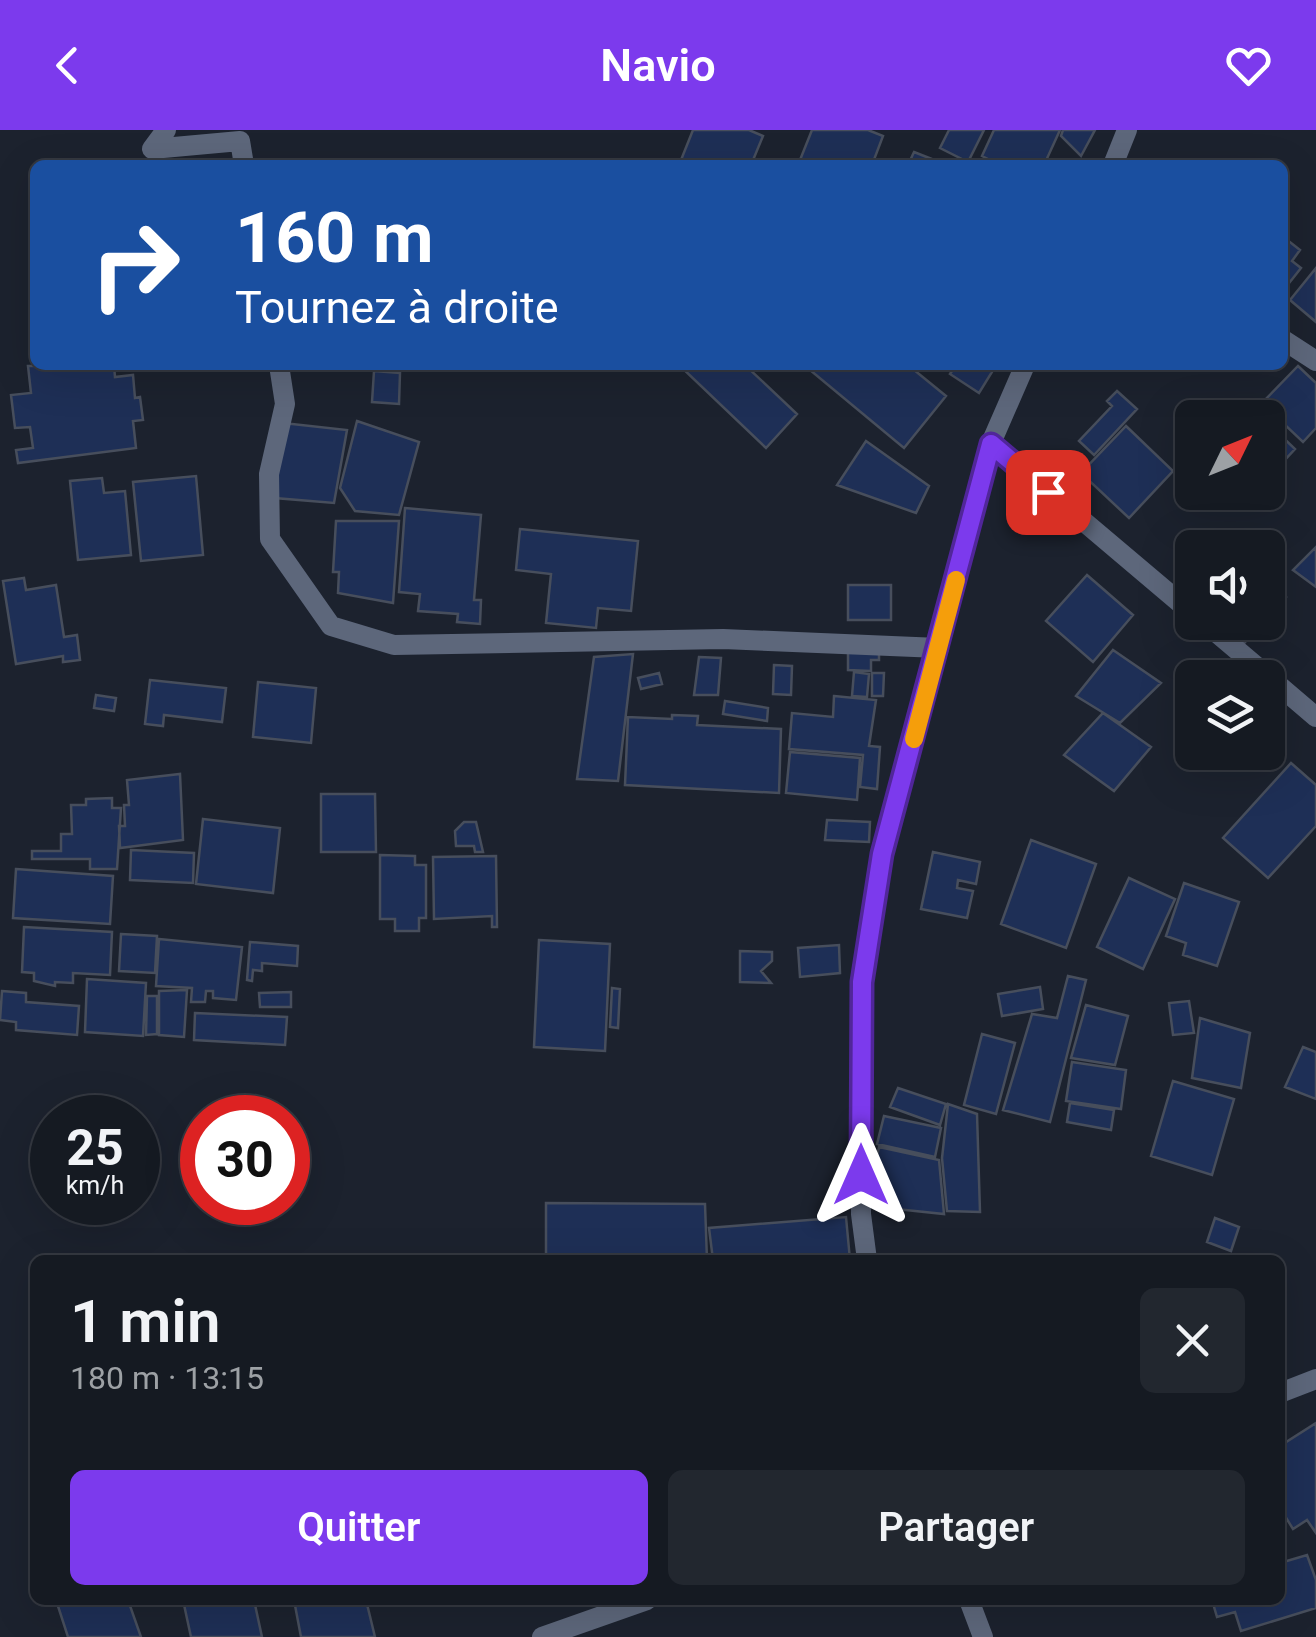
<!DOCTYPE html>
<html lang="fr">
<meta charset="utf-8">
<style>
:root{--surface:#151a22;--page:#22272f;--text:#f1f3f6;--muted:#9da1a5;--line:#343840;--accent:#7c3aed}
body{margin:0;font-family:Roboto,sans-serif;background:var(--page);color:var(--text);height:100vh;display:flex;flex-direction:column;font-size:38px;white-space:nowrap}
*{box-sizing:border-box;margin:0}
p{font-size:32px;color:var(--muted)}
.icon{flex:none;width:55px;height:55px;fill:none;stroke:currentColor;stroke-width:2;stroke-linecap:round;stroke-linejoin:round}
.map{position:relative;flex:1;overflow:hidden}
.side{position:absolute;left:30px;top:1125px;width:1255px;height:350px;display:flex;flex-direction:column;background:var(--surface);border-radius:15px;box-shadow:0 10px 40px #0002,0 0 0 2px var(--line)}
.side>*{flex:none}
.guide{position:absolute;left:30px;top:30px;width:1258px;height:210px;border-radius:15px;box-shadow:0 10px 40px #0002,0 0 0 2px var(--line);background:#1a4fa0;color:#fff;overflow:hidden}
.needle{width:65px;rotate:47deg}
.fabs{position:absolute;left:1175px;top:270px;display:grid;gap:20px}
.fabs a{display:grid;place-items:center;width:110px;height:110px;border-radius:15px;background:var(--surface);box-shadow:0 10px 40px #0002,0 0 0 2px var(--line);font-size:50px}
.speed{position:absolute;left:30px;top:965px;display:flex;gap:20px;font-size:50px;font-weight:700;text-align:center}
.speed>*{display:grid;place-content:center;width:130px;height:130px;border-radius:50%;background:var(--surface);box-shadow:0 10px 40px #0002,0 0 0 2px var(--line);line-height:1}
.speed small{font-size:25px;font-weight:400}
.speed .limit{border:15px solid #d22;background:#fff;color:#111}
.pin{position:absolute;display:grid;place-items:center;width:85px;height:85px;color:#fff;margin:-42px;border-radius:20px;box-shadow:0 5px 15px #0006}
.me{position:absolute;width:110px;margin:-55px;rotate:0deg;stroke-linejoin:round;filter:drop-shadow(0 0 8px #0008)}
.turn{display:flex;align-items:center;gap:35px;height:210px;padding:0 40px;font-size:45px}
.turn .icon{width:130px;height:130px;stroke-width:2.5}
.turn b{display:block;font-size:70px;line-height:85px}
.round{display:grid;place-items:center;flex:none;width:105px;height:105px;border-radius:15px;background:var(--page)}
.summary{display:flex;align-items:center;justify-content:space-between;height:170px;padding:0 40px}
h1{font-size:60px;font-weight:600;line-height:75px}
.button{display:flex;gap:20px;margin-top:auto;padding:20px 40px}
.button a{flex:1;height:115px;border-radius:15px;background:var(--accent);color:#fff;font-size:40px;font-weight:600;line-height:115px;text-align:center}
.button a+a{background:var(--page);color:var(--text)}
header{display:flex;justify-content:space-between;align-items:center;height:130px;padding:0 40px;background:var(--accent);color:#fff;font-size:45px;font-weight:600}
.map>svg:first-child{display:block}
</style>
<header><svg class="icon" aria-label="back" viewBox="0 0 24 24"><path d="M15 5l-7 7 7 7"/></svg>Navio<svg class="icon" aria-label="heart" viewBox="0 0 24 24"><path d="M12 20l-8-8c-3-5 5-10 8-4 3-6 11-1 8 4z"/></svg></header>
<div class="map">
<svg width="1316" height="1507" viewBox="0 0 1316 1507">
<rect width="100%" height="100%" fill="#1c222e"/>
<path fill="#1e2f56" stroke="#474e5c" stroke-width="2.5" d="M693,0H749L763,6L751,35H679Z
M812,0H868L883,6L872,35H798Z
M949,0H984L968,32L940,18Z
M994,0H1060L1044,35H1000L982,26Z
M1063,0H1095L1081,26L1061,6Z
M914,22L947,35H908Z
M1286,109L1300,120L1292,131L1301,138L1282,162Z
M1316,138V192L1290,170Z
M114,235L115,247L133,245L135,268L140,267L143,290L133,291L136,318L18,333L16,320L33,318L30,297L15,298L11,265L31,263L28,236Z
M679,235H745L797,284L766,318Z
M804,235H908L946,266L904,318Z
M956,235H981L992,242L979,263L950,244Z
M1298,236L1316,253V298L1303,312L1262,273Z
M374,241L400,243L399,274L372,272Z
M1117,261L1137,279L1094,325L1079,311L1112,276L1107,271Z
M357,291L419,312L399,385L355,381L340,358Z
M283,293L347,300L334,373L275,368Z
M1268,293L1295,319L1268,348Z
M1126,296L1173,341L1129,388L1081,343Z
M866,311L929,356L916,383L837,355Z
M196,346L203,425L141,431L133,352Z
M102,348L104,363L125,361L131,425L78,430L70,351Z
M405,378L481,385L474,470H481L480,494L457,492L458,484L418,481L420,464L399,462Z
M336,391H399L393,473L338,463L339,442H333Z
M520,399L638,411L631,481L598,478L596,498L546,493L551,444L516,440Z
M1316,417V457L1293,440Z
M1087,445L1133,485L1093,532L1046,491Z
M24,448L26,460L56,455L64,507L77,505L80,530L63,532V526L16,534L3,451Z
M1268,450L1286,467L1268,487Z
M848,455H891V490H848Z
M1213,492H1263L1238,520Z
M1113,520L1161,553L1120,593L1076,566Z
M848,521L879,522V530H871V541L848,540Z
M633,524L618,651L577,649L594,527Z
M699,527L721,528L718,565H694Z
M774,535L792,536L791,565L773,564Z
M854,542L869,544L867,567L852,566Z
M659,543L662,554L641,559L638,548Z
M872,543H884L883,566H872Z
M150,550L226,558L222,592L164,585L163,596L145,594Z
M258,552L316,558L311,613L253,607Z
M96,565L116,568L114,581L94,578Z
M834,566L876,570L869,616L880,617L877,659L860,657L863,625L789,619L792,583L833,587Z
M725,571L768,578L767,591L723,584Z
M1103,583L1151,617L1114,661L1064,625Z
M672,585L698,586L697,595L781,599L779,663L625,655L628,587L672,589Z
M790,622L860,628L857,670L786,663Z
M1291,633L1316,655V696L1268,748L1223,708Z
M180,644L183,710L120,718L119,696H125L124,675H129L127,650Z
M321,664H375L376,722H321Z
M112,668V678H121L117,739H90V729H32V721H61V704H72L71,675H86V669Z
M203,689L280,698L273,763L196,754Z
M827,690L870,692L869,712L825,710Z
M464,692H476L483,722H475L474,716H456L455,701Z
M1031,710L1096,734L1066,818L1001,794Z
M131,720L194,723L193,753L130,750Z
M933,722L980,732L976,754L958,750L957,758L973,761L967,788L921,779Z
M380,725L415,726V735H426V788H419V801H395V789H380Z
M496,726L497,797H492V786L434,789L433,727Z
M16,739L113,746L110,794L13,788Z
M1129,748L1175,769L1143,839L1097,817Z
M1184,753L1239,772L1217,836L1183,825L1186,813L1166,806Z
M24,797L112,802L110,845L73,843V853L55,852V856L34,851V843L22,842Z
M121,804L157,806L155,843L119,841Z
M159,809L242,817L236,870L213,868V861H206L205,872H191L192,858L156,856Z
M539,810L610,814L605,921L534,917Z
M250,812L298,816L297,836L262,833V841L253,840L252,851L247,850Z
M839,815L840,843L800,847L798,818Z
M740,821L772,822V831L761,841L771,853L740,852Z
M1068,846L1086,850L1050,992L1003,980L1032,884L1057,888Z
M87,849L146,853L143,906L85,902Z
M1040,857L1043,879L1002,886L998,864Z
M612,858L620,859L618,898L610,897Z
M187,860L184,907L159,905V861Z
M2,861L26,863V872L79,876L77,905L16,900V892L0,890Z
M291,862V877H260L259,863Z
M147,866H157V904L146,905Z
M1189,871L1194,903L1173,905L1169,873Z
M1086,875L1128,886L1115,935L1071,928Z
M195,883L287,887L285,915L194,910Z
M1200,888L1250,903L1241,958L1192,948Z
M982,904L1015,913L996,984L964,975Z
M1303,917L1316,922V969L1285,957Z
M1072,932L1126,940L1121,979L1066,971Z
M1173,951L1234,969L1212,1045L1151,1026Z
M898,958L946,974L940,995L890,977Z
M1070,973L1114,980L1111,1000L1067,992Z
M948,974L977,984L980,1082L947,1081L942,1028Z
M884,986L941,998L935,1027L877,1014Z
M879,1017L939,1030L944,1084L867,1076Z
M546,1073L705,1074L707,1130H546Z
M846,1087L850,1130H713L709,1098Z
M1215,1088L1239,1097L1231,1121L1207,1112Z
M1316,1293V1403L1307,1390L1293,1399L1280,1378V1316Z
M1307,1425L1316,1450V1478L1241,1501L1235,1482L1217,1487L1212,1470H1280V1433Z
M56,1470H128L141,1507H68Z
M183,1470H254L262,1507H191Z
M294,1470H366L375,1507H301Z"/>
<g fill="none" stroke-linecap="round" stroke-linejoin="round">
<path stroke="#5d677b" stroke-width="20" d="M166,0L152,19L240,11L244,35
M1113,35L1127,0
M1282,209L1316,231
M279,235L285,274L269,344L270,409L331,496L394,515L723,509L939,518
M991,313L1192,483
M1204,492L1316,587
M867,1130L861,1084L862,852L882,724L991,313L1025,235
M1280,1263L1316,1249
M969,1470L983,1507
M542,1507L647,1470"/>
</g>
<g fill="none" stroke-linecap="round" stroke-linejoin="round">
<g stroke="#51269a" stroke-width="25">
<path id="route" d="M861,1045L862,852L882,724L991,314L1048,362"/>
</g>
<use href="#route" stroke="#7c3aed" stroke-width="18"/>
<path stroke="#f59e0b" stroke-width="18" d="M914,609L956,450"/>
</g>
</svg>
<div class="fabs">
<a><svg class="needle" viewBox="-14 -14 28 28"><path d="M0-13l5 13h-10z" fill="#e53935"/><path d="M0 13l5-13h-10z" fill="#9da1a5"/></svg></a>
<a><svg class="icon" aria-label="sound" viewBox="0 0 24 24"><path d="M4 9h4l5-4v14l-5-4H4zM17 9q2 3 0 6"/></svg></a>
<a><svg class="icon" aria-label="layers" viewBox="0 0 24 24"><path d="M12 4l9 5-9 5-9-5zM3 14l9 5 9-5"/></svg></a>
</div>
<div class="speed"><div>25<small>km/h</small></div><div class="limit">30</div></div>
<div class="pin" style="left:1048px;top:362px;background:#d93025"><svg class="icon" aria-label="arrive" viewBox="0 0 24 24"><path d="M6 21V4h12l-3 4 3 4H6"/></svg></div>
<svg class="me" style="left:861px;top:1045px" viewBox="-20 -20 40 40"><path d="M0-17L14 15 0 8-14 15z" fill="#7c3aed" stroke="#fff" stroke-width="4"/></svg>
<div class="guide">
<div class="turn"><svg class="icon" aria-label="right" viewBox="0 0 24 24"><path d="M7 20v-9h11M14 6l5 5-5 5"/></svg><div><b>160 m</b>Tournez à droite</div></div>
</div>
<section class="side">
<div class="summary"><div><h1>1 min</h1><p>180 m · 13:15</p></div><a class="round"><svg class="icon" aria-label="close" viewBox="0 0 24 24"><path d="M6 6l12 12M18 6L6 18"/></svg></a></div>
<div class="button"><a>Quitter</a><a>Partager</a></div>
</section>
</div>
